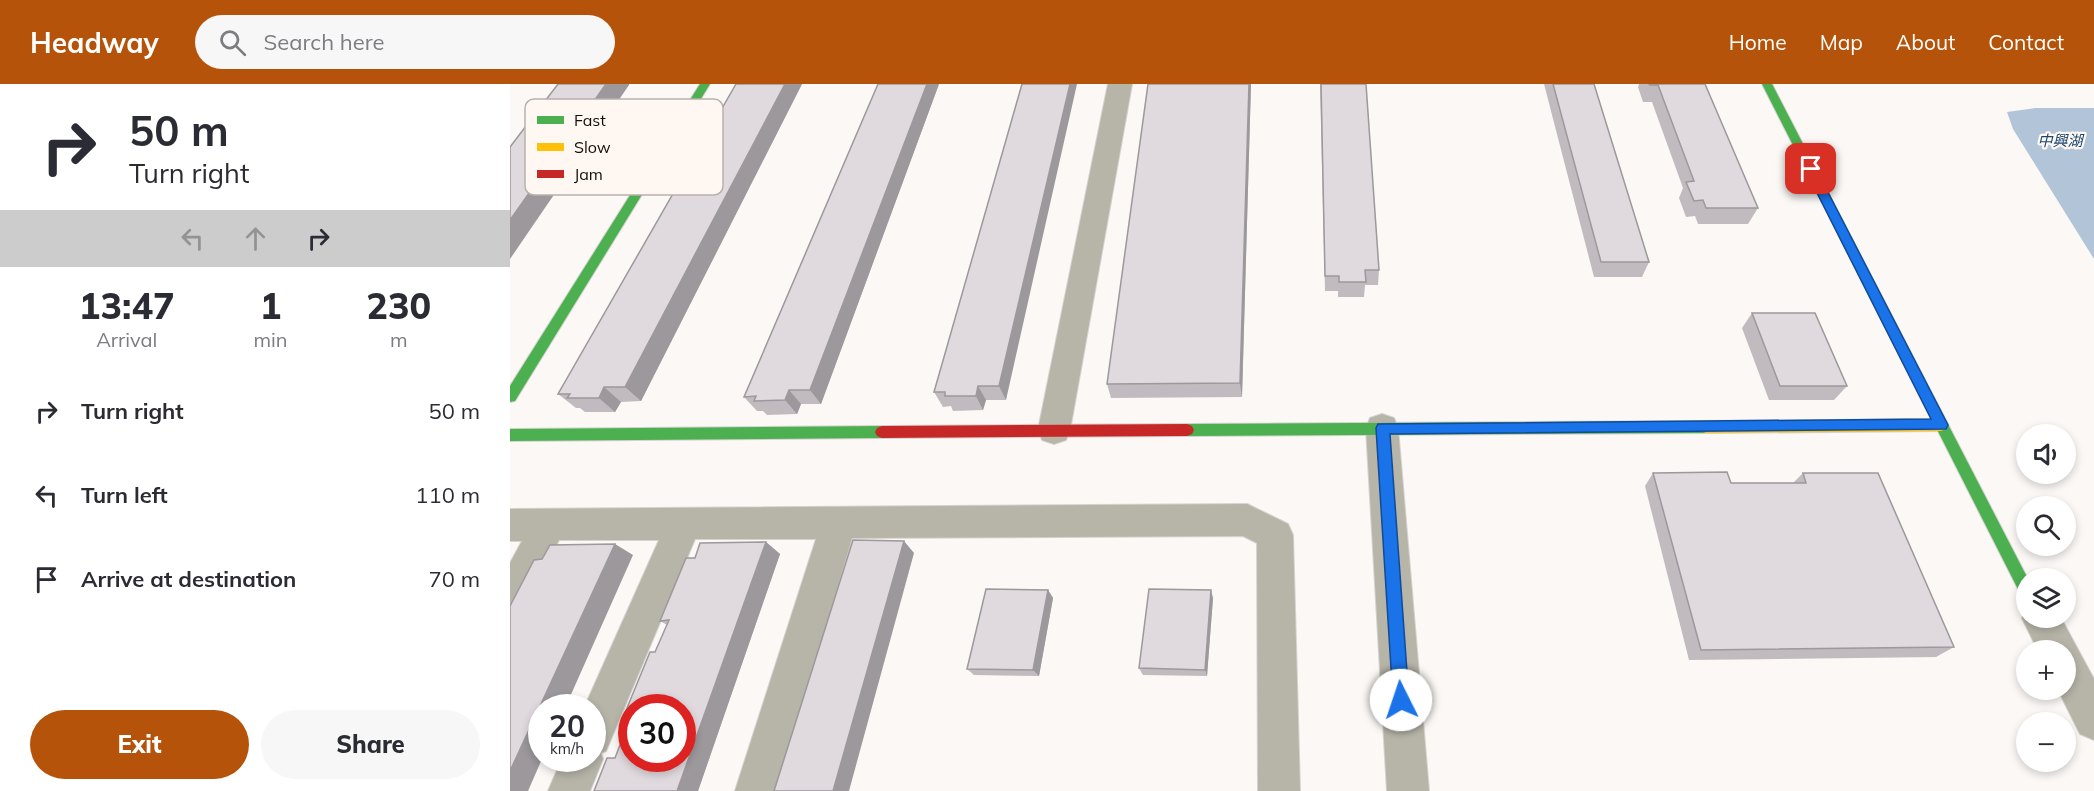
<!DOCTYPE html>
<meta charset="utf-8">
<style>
:root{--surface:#fff;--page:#f7f7f7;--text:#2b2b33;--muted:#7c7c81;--accent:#b45309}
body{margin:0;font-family:Mulish,"Noto Sans TC",sans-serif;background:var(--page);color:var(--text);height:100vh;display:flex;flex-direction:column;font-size:22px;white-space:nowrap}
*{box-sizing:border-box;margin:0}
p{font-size:20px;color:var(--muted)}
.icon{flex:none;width:33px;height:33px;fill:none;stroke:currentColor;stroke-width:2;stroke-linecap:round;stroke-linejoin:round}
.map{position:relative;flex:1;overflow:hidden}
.sheet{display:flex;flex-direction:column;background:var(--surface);width:510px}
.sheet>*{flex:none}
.banner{background:#fff;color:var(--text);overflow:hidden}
.buttons{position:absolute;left:1506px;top:340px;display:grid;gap:12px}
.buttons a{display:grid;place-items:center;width:60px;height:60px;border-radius:50%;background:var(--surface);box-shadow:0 3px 9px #0003;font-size:30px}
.speed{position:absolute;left:18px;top:610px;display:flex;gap:12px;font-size:30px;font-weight:700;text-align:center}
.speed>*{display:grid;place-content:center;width:78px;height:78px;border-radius:50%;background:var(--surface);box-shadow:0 3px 9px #0003;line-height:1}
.speed small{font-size:15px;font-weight:400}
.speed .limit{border:9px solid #d22;background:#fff;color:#111}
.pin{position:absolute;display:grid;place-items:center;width:51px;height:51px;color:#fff;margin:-26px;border-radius:12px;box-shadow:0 3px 9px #0006}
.me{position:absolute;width:66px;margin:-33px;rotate:356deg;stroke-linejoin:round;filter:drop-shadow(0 0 4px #0008)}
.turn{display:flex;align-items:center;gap:21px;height:126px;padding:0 30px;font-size:27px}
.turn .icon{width:78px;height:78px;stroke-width:2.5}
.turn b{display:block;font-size:42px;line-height:51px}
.lanes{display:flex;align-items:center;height:57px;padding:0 30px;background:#0003;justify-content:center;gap:30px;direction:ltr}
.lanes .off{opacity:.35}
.eta{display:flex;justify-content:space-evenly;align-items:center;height:102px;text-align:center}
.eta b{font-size:36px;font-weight:800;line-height:42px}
.action{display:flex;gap:12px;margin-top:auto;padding:12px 30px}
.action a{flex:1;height:69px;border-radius:36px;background:var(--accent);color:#fff;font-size:24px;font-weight:800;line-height:69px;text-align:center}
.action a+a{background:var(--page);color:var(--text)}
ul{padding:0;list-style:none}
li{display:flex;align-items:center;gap:18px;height:84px;padding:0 30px}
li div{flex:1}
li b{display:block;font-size:22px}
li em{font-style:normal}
header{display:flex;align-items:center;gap:36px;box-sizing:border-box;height:84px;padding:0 30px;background:var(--accent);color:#fff}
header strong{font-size:28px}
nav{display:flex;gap:33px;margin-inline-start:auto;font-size:21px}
.search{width:420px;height:54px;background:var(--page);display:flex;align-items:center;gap:15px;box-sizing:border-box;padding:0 21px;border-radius:33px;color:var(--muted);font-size:22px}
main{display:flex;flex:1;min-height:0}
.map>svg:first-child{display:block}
</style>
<header>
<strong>Headway</strong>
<div class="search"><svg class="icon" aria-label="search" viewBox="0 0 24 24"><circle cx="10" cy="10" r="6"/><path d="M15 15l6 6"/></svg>Search here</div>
<nav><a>Home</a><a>Map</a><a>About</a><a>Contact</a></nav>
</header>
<main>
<section class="sheet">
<div class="banner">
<div class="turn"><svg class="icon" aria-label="right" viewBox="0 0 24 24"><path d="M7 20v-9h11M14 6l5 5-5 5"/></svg><div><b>50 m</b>Turn right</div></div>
<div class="lanes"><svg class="icon off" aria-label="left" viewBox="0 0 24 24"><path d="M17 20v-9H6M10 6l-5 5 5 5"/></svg><svg class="icon off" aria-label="ahead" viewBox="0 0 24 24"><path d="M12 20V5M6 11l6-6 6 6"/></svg><svg class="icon" aria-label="right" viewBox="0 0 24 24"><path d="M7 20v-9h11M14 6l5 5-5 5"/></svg></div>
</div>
<div class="eta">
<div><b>13:47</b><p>Arrival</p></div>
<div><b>1</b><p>min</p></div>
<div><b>230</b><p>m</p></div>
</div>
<ul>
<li><svg class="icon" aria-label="right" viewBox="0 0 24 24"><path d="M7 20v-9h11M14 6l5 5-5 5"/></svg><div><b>Turn right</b></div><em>50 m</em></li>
<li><svg class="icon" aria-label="left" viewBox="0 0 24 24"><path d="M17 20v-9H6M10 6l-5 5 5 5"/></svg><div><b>Turn left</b></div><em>110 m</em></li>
<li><svg class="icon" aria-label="arrive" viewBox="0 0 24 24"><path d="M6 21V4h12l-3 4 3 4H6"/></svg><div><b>Arrive at destination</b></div><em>70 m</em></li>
</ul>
<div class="action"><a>Exit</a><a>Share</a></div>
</section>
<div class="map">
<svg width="1584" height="707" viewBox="0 0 1584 707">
<rect width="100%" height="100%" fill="#fbf8f5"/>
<path fill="#b1c4d8" d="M1525,24H1584V175L1503,45L1497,28Z"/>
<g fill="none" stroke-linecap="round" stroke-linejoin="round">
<g stroke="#d5d3d0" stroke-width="2">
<path id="street" d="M598,0H622L560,346L556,356L544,360L532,356L528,346Z
M872,330L884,334L888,344L919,707H877L856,344L860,334Z
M737,420L778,440L783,451L790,707H748L747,459L733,452L342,454L267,707H225L306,455H185L96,667L91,669L93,675L80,707H38L52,675H82V624H74L149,456H49L13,527L0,532V479L12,457H0V425Z
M1516,524V534H1551L1584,595V656L1570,650L1548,606H1556V567H1528L1512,534Z"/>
</g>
<g stroke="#d5d3d0" stroke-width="2">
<path id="fast" d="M190,0H200L5,317L0,318V302Z
M1252,0H1262L1518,495H1516V513L1511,511Z
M1196,337L1201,339L1203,343L1201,347L1196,349L677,352L672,350L670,346L672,342L677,340Z
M372,342L377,344L379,348L377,352L372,354L0,357V345Z"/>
</g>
<g stroke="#d5d3d0" stroke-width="2">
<path id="slow" d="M1431,335L1436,337L1438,341L1436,345L1431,347L1196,349L1191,347L1189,343L1191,339L1196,337Z"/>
</g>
<g stroke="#d5d3d0" stroke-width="2">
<path id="jam" d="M677,340L682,342L684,346L682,350L677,352L372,354L367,352L365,348L367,344L372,342Z"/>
</g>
<use href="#street" fill="#b7b4a8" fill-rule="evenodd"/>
<use href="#fast" fill="#4caf50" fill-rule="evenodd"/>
<use href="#slow" fill="#ffc107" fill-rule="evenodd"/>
<use href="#jam" fill="#c62828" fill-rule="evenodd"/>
</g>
<path fill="#c1bbbf" d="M226,0H292L131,317L111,318L105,328H75L70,324H66L48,310Z
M368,0H429L311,320H291L287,330L257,331L253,327H247L234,313Z
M512,0L496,316H476L473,326L443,327L441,322L433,323L424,308Z
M741,0L732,313L601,314L597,300Z
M810,0H856L869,186L868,201H855L854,213H828V207H815Z
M1034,0H1084L1139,178L1132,193H1084Z
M1129,0H1195L1248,124L1238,140H1188L1185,132L1176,133L1169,114L1173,104L1142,18H1133L1128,3Z
M1242,229L1337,302L1324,316H1259L1232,244Z
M1143,389L1221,399H1283L1293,389L1444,563L1426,573L1179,576L1135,402Z
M256,458L270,470L188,707L105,674L117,643L110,641L145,568L157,541L150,537L185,474Z
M538,506L543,514L529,592L464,591L457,585Z
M703,514L697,592L633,591L629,584Z"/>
<path fill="#9d989b" d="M96,0H119V1L0,175V136Z
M275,0H292L131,317L115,303Z
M417,0H429L311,320L300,306Z
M560,0H567L496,316L489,302Z
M739,0H741L732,313L730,299Z
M468,302L476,316L473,326L466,312Z
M94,303L111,318L105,328L89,314Z
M279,306L291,320L287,330L275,316Z
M394,457L404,469L339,707H323Z
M256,458L270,470L188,707H167Z
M105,460L123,471L55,624H32V675L18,707H0V687Z
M538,506L543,514L529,592L523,586Z
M701,506L703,514L697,592L695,586Z"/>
<path fill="#e0d9de" stroke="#9d989b" stroke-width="1.5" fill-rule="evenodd" d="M48,0H96L0,136V63Z
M226,0H275L115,303H94L89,314H57L60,310H48Z
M368,0H417L300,306H279L275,316L244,317L246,312L234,313Z
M512,0H560L489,302H468L466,312H435V308H424Z
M638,0H739L730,299L597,300Z
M811,0H856L869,186H855L856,198H829V192H815Z
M1043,0H1084L1139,178H1091Z
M1139,0H1195L1248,124H1196L1193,116L1184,117L1176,98L1184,97L1148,1H1140Z
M1242,229H1305L1337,302H1270Z
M1217,388L1221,399H1296L1293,389H1368L1444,563L1191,566L1143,389Z
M343,456L394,457L323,707H264Z
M256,458L167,707H84L97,674H105L118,640L110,641L140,568H145L159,536L150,537L176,474H185L190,459ZM122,624H172V675H122Z
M105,460L0,687V522L24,476L32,475L40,461Z
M476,505L538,506L523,586L457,585Z
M639,505L701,506L695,586L629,584Z"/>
<path fill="#1a73e8" stroke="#114b97" stroke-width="1.5" d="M1301,82L1306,85L1436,337L1438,341L1436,345L880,350L899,616L897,622L891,624L886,622L883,616L866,344L868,340L1421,335L1295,85Z"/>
<g text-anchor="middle" stroke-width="4.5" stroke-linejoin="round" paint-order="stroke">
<g font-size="15" font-style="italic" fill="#1a466f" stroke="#fef7f2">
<text x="1550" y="62">中興湖</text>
</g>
</g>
<rect x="15" y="15" width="198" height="96" rx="9" fill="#fef7f2" stroke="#b8b1ad" stroke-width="1.5"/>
<rect x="27" y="32" width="27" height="8" fill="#4caf50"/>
<rect x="27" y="59" width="27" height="8" fill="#ffc107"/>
<rect x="27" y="86" width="27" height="8" fill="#c62828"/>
<g font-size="16" fill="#140e0b">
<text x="64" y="42">Fast</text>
<text x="64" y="69">Slow</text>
<text x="64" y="96">Jam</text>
</g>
</svg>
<div class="buttons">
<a><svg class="icon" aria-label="sound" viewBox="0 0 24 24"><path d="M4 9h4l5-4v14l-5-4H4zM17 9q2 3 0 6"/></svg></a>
<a><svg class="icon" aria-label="search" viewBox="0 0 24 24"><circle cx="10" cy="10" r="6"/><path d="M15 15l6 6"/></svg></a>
<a><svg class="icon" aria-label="layers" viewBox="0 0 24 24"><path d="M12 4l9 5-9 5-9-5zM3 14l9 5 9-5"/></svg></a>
<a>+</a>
<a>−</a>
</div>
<div class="speed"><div>20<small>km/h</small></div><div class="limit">30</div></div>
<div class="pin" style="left:1301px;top:85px;background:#d93025"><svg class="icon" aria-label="arrive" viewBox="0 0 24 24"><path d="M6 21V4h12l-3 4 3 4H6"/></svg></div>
<svg class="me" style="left:891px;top:616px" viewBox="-20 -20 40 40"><circle r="19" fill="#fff"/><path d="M0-13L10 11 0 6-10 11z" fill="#1a73e8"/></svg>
</div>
</main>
